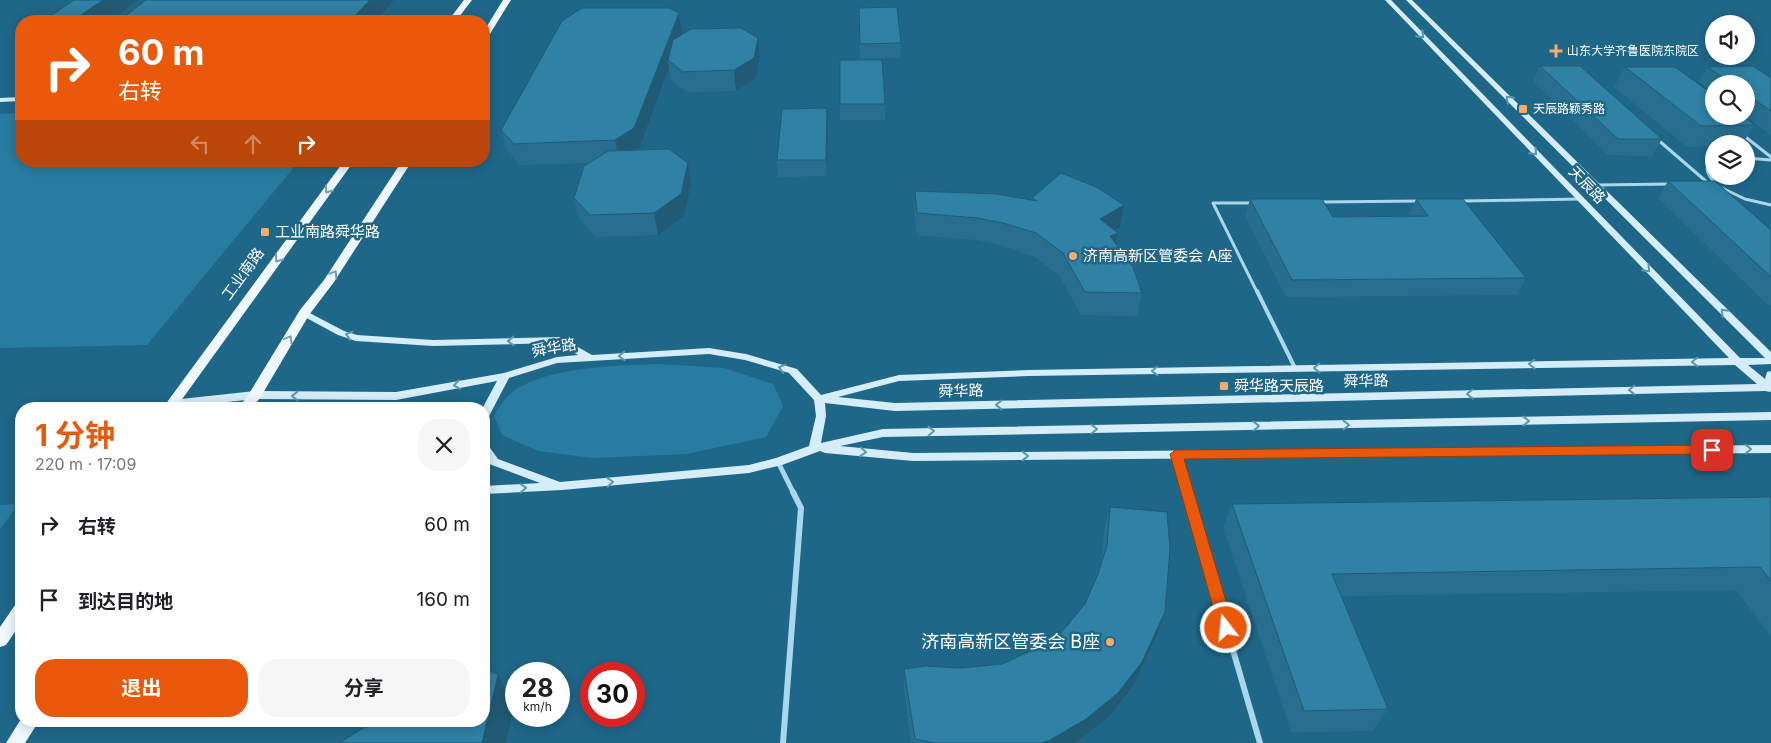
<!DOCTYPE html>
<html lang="zh">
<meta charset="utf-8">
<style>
:root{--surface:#fff;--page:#f6f6f6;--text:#202124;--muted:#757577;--accent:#ea580c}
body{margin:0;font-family:Inter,"Noto Sans SC",sans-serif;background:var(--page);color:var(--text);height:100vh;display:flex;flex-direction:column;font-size:19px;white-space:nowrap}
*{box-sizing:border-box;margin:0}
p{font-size:16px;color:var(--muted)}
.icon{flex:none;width:28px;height:28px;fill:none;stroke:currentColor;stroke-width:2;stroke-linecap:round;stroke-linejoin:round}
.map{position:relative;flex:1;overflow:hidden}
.sheet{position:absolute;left:15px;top:402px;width:475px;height:325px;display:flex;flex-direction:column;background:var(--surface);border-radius:20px;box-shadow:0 2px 12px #0003}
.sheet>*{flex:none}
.hud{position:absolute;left:15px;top:15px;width:475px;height:152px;border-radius:20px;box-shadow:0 2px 12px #0003;background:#ea580c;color:#fff;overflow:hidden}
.controls{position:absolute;left:1705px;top:15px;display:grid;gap:10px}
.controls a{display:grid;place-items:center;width:50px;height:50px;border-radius:50%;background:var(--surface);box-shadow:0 2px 12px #0003;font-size:25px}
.speed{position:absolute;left:505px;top:662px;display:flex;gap:10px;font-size:25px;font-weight:700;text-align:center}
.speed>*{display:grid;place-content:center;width:65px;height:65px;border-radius:50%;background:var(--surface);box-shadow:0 2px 12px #0003;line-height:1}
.speed small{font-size:12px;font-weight:400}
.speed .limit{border:8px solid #d22;background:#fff;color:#111}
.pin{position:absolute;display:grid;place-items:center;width:42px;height:42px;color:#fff;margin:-21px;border-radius:10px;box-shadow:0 2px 8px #0006}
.me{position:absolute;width:55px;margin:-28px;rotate:344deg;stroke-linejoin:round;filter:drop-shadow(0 0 4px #0008)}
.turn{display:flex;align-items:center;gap:18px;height:105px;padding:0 20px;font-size:22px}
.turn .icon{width:65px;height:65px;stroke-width:2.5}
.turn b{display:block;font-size:35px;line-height:42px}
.lanes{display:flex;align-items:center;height:48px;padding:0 20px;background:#0003;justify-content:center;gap:25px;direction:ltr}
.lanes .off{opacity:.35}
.round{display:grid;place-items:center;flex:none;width:52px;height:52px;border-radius:20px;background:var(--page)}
.summary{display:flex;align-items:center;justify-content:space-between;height:85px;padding:0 20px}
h1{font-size:30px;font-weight:700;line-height:38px;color:var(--accent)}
.action{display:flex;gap:10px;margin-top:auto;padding:10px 20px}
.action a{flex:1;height:58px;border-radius:20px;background:var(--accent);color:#fff;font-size:20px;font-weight:700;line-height:58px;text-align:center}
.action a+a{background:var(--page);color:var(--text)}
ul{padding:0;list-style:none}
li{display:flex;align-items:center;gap:15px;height:75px;padding:0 20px}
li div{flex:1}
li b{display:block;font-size:19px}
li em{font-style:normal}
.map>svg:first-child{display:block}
</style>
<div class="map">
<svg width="1771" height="743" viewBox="0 0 1771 743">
<rect width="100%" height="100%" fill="#1f6788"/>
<path fill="#297ca1" d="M21,113V161H299L147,345L0,348V114Z
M658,364L724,368L773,384L783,406L766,437L686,454L593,458L538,451L502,435L494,416C498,410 502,402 507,397C539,366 616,366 658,364Z
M19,504L0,529V505Z"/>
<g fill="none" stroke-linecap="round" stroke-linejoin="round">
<path stroke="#a9d7eb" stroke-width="3" d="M1743,135L1771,157
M1657,139L1708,183
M1714,158L1710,159C1704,170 1708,175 1716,184
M1746,158L1771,160
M1596,185L1671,184
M1722,188L1745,199L1771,205
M1461,201L1582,199
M1321,202L1419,201
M1254,203H1213L1257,292"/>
<path stroke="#a9d7eb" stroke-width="4" d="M1257,291L1295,368"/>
<path stroke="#a9d7eb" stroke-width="5" d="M1176,454L1187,494
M778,462L794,494"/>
<path stroke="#a9d7eb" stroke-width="6" d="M1187,492L1260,743
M783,743L801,508L793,492"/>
<path fill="#d5edf8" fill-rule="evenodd" d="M1385,0H1391L1740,358H1765L1406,0H1412L1771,352V364L1748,365L1765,379L1767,372L1771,371V392L1765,391L895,411L825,403L826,416L821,443L883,429L1771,412V420L883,437L840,446L913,453L1771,445V453L913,461L825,453L820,451L782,465L749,473L562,490L484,494V486L540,483L484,462V444L488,445L498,459L560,482L749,465L776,458L809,446L816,416L814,400L789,373L745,360L709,354L557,363L509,378L488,418L484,419V409H482L497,381L396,400L255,399L172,408L167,404L172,400L255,391L396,392L504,373L557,357L578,355L558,343L433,346L356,341L338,335L301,315L299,313L304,310L344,331L357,335L433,340L560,337L592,355L709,348L746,354L797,369L821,395L899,375L1028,370L1729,358ZM1735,365L1757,384L895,403L838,397L899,381L1028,376Z
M21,97V101L0,102V98Z"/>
<path fill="#eef8fe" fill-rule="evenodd" d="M464,0H472L456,21H448Z
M503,0H511L488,37L484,39V31Z
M344,161H354L175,409H162Z
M402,161H412L334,282L309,315L260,398L251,409H238L250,392L300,310L324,280Z
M21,603V623L6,645L0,647V627L15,605Z
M21,719V721H39L25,743H6Z"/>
</g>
<path fill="#286f8f" d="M146,0L375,21H119Z
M859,8L901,43L900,58L860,59Z
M682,32L681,35L758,38L760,57L756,78L736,91L686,92L671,80L669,67L639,149L637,150L691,185L684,216L658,235L596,237L580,220L574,198L589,163L520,165L507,151L501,130Z
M21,36V50L15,40Z
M1540,66L1662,139L1652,156L1608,155L1533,81Z
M1625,67L1755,125L1742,144H1714V146L1687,147L1614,87Z
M1708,67L1771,78V135L1745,116H1746V84H1714V93L1699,82Z
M840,104H885V120H840Z
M828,124L827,176L778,177L777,160Z
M1668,181L1771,230V305H1768L1658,198Z
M915,191L1031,200L1032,198L1120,227L1115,230L1118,233L1116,245L1142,293L1137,316L1081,315L1059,275L1033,256L1001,245L976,240L917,235L914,213Z
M1250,199L1333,217L1409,216L1416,199L1526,278L1517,295L1286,297L1245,216Z
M1771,497V636L1736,590L1341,596L1388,709L1373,731L1291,732L1223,528L1232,504Z
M1110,507L1165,612L1157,635L1134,684L1111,715L1080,740L1075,743H911L904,691V669L961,668L1002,664L1055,640L1085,604L1098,574L1102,562L1104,530Z"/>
<path fill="#215a74" d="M103,0H138L110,21H72Z
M370,0H394L375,21H348Z
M679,13L682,32L671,62L668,60L669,67L639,149L619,162L615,140Z
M206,16L208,21H173L176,20Z
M758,38L760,57L756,78L736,91L734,70Z
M827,108L828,124L827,176L826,160Z
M688,163L691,185L684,216L658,235L654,213Z
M1124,205L1120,227L1096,241L1100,219Z
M1118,233L1114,255L1110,236Z
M1165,612L1157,635L1134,684L1111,715L1080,740L1075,743H1041Z
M498,675L514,705L506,743H482Z"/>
<path fill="#2f81a6" stroke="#215a74" d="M74,0H103L72,21H43Z
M146,0H370L351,20L348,21H226L220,18L206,16L176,20L173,21H119Z
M897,7L901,43L860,44L859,8Z
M582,8H669L679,13L634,128L615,140L514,144L501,130L562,21Z
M741,28L758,38L754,58L734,70L683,72L668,60L673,40L691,29Z
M21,36V40H15Z
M840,60H882L885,104H840Z
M1540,66H1580L1662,139H1618Z
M1753,66L1771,78V111L1746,94V84H1732L1708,67Z
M1625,67H1675L1714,95V116H1743L1755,125L1701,126Z
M827,108L826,160H777L782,109Z
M669,149L688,163L681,194L654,213L590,215L574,198L584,166L608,151Z
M1061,173L1096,187L1124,205L1100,219L1118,233L1110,236L1133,267L1142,293L1085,292L1063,253L1036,233L1003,223L977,218L917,213L915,191L997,194L1037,201L1032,198Z
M1668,181H1715L1771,230V277Z
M1250,199H1322L1333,217L1428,216L1416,199H1463L1526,278L1292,280Z
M1771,497V581L1760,567L1332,574L1388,709L1304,711L1232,504Z
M1110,507L1167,512L1170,549L1165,612L1142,662L1118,693L1086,719L1050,740L1041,743H935L915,739L904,669L926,666L961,668L1002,664L1055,640L1085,604L1098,574L1107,546Z
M484,668L498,675L482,743H339L375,721H484Z"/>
<defs><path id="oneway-chevron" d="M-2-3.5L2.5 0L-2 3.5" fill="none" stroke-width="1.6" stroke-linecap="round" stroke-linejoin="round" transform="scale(1.25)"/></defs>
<g stroke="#5f96af">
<use href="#oneway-chevron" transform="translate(1421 35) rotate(46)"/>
<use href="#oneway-chevron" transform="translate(1509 99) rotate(-135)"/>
<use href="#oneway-chevron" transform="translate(1534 152) rotate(46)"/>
<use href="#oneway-chevron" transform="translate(1647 269) rotate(46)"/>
<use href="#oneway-chevron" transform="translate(1724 312) rotate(-135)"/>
<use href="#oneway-chevron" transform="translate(349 335) rotate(-162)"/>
<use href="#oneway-chevron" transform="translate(511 341) rotate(178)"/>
<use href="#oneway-chevron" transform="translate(622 356) rotate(177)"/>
<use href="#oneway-chevron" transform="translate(1695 362) rotate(179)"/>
<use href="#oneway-chevron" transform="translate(1532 364) rotate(179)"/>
<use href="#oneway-chevron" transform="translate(782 368) rotate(-163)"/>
<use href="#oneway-chevron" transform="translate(1317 368) rotate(179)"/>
<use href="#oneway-chevron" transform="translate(1155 371) rotate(179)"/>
<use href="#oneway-chevron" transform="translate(457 385) rotate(170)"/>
<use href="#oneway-chevron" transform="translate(1632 390) rotate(179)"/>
<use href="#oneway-chevron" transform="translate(1470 394) rotate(179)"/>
<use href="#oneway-chevron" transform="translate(295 396) rotate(-180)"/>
<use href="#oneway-chevron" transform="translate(999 405) rotate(179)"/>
<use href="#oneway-chevron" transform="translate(1526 421) rotate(-1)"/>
<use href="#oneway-chevron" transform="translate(1346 425) rotate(-1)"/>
<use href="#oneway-chevron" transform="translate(1256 426) rotate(-1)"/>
<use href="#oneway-chevron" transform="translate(1094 429) rotate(-1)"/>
<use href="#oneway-chevron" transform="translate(931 431) rotate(-1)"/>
<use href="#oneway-chevron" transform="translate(1748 449) rotate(-1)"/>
<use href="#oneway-chevron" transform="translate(863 452) rotate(5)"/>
<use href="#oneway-chevron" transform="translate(1025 456)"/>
<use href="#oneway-chevron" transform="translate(610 482) rotate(-5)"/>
<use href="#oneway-chevron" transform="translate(523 488) rotate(-3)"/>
</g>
<g stroke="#72a1b7">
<use href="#oneway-chevron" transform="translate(328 190) rotate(126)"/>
<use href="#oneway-chevron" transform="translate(278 259) rotate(126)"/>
<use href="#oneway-chevron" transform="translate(334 274) rotate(-57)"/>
<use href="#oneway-chevron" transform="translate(289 339) rotate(-59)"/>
</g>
<path fill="#ea580c" stroke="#983908" d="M1712,445L1718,450L1712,454L1184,459L1234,628L1232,632L1226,634L1221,632L1219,628L1170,454L1176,450Z"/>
<g fill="#f9ac69" stroke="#1f6788" stroke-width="2">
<path d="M1553.5 43.5h5v5h5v5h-5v5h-5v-5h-5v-5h5z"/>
<rect x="1518" y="104" width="10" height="10" rx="2.5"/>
<rect x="260" y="227" width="10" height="10" rx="2.5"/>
<circle cx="1073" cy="256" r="5"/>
<rect x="1219" y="381" width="10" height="10" rx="2.5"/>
<circle cx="1110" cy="642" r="5"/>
</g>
<g text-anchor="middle" stroke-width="5" stroke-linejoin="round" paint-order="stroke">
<g font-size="12" fill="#fff" stroke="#1f6788" text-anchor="start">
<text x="1567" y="55">山东大学齐鲁医院东院区</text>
<text x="1533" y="113">天辰路颖秀路</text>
</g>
<g font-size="15" fill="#fff" stroke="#1f6788">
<text transform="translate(1587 185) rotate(46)" y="5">天辰路</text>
<text transform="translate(243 274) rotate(-54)" y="5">工业南路</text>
<text transform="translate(554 348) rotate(-10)" y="5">舜华路</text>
<text transform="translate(1366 381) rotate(-1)" y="5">舜华路</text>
<text transform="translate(961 391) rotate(-1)" y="5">舜华路</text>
</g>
<g font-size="15" fill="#fff" stroke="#1f6788" text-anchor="start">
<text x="275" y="237">工业南路舜华路</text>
<text x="1083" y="261">济南高新区管委会 A座</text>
<text x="1234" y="391">舜华路天辰路</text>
</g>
<g font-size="18" fill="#fff" stroke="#1f6788" text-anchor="end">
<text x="1100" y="648">济南高新区管委会 B座</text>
</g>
</g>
</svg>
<div class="controls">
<a><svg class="icon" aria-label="sound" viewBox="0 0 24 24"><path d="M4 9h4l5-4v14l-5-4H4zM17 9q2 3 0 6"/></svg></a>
<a><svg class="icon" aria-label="search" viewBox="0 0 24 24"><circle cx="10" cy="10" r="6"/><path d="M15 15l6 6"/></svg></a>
<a><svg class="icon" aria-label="layers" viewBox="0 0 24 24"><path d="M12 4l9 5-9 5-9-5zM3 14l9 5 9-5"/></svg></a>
</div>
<div class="speed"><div>28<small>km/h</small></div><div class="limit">30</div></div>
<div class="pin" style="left:1712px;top:450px;background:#d93025"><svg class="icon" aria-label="arrive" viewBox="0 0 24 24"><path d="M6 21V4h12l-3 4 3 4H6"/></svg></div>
<svg class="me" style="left:1226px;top:628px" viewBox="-20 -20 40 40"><circle r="17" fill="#ea580c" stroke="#fff" stroke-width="3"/><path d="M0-11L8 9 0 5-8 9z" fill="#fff"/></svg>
<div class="hud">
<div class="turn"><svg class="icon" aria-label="right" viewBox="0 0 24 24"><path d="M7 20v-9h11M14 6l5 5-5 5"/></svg><div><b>60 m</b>右转</div></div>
<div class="lanes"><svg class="icon off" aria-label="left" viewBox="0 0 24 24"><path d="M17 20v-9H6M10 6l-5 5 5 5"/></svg><svg class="icon off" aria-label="ahead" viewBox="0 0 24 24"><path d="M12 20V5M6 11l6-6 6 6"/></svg><svg class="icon" aria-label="right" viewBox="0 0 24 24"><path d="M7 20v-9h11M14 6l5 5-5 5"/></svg></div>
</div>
<section class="sheet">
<div class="summary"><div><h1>1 分钟</h1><p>220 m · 17:09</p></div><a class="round"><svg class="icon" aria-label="close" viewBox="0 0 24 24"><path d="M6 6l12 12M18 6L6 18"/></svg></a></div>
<ul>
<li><svg class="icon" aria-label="right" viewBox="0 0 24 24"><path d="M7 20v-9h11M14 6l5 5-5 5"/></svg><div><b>右转</b></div><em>60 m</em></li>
<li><svg class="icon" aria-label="arrive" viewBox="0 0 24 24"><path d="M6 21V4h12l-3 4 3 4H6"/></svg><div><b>到达目的地</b></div><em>160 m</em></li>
</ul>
<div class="action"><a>退出</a><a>分享</a></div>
</section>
</div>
